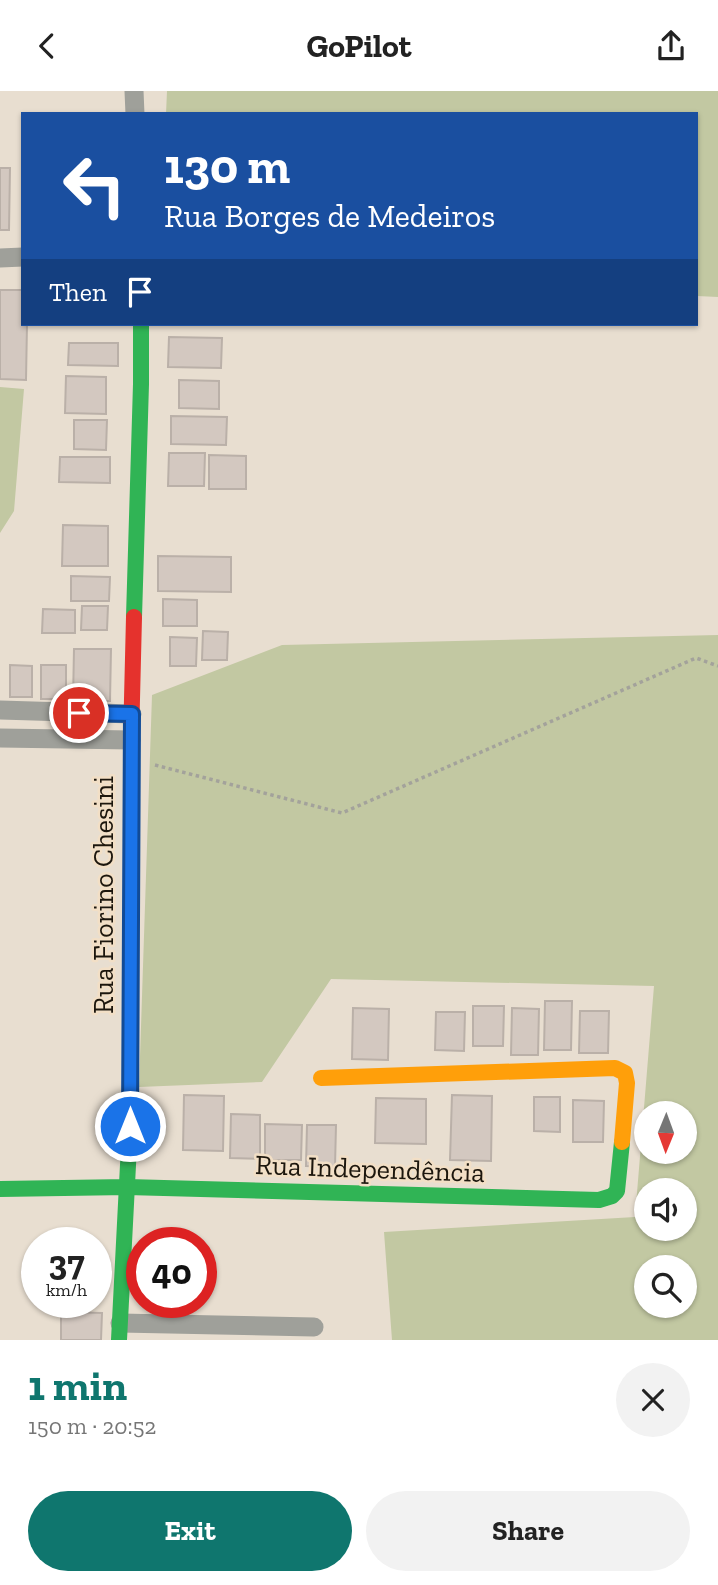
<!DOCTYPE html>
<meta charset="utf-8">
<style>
:root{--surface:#fff;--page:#f2f2f2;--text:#222;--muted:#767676;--accent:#0f766e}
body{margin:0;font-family:"Zilla Slab",serif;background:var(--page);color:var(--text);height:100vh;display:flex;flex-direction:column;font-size:26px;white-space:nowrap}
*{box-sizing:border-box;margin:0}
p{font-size:23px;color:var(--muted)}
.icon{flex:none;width:38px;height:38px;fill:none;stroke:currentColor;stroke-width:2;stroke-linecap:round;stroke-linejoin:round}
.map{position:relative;height:1249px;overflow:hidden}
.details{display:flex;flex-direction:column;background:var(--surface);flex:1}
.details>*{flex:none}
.top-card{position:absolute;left:21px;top:21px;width:677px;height:214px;border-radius:0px;box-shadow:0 2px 5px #0004;background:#1a4fa0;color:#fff;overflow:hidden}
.needle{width:46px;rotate:181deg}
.controls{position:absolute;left:634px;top:1010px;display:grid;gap:14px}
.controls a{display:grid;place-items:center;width:63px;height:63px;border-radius:50%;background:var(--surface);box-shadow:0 2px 5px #0004;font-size:35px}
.speed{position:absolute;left:21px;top:1136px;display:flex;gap:14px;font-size:35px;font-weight:700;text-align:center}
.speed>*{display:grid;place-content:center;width:91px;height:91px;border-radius:50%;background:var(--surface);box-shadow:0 2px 5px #0004;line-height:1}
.speed small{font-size:18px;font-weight:400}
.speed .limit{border:10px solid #d22;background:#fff;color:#111}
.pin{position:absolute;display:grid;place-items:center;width:60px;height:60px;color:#fff;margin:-30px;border:4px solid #fff;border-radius:50%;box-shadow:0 2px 7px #0007}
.me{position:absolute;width:77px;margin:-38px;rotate:0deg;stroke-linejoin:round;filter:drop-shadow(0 0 5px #0008)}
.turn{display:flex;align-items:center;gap:24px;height:147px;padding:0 28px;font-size:32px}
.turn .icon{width:91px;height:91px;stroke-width:2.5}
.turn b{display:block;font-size:49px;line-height:60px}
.then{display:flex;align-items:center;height:66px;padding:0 28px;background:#0003;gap:14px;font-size:26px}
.round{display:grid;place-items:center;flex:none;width:74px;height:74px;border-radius:37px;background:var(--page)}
.summary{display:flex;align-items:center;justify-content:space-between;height:119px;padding:0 28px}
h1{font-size:42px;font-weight:700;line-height:52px;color:var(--accent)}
.action{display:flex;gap:14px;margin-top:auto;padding:14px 28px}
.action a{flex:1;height:80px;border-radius:42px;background:var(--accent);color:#fff;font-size:28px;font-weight:700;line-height:80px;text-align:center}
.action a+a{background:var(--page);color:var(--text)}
header{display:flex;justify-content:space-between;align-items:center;height:91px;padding:0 28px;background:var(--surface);font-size:32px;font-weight:700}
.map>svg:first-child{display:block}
</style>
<header><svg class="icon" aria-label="back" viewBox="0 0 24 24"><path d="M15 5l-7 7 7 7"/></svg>GoPilot<svg class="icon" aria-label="share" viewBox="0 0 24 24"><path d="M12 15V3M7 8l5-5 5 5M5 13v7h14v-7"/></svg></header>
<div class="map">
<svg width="718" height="1249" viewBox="0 0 718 1249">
<rect width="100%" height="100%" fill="#e8ded0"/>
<path fill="#c2c8a2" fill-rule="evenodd" d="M167,0H718V206L697,205L696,23H166Z
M0,296L24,298L14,420L0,442Z
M718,544V1249H392L384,1141L635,1126L654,895L331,888L262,991L139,996L152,604L282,554ZM646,1022H684V1060H646ZM646,1099H684V1138H646ZM646,1176H684V1214H646Z"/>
<path fill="#d3c8c0" stroke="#bab0a8" stroke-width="2" d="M0,77H10L9,139H0Z
M0,199H23V233H27L26,289L0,288Z
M169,246L222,247L221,277L168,276Z
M69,252H118V275L68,274Z
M66,285L106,286V323L65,322Z
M179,289L219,290V318L179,317Z
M171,325L227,326L226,354L171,353Z
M74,329H107L106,359L74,358Z
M169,362H205L204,395H168Z
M209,364L246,365V398H209Z
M60,366H110V392L59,391Z
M63,434L108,435V475H62Z
M158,465L231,466V501L158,500Z
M71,485L110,486L109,510H71Z
M163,508L197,509V535H163Z
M82,515H108L107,539H81Z
M43,518L75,519V542H42Z
M203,540L228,541L227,569H202Z
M170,546L197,547L196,575H170Z
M74,558H111L110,610H73Z
M10,574L32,575V606H10Z
M41,574H66V608H41Z
M545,910H572L571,959H544Z
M473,915H504L503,955H473Z
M353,917L389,918L388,969L352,968Z
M512,917L539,918L538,964H511Z
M580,920H609L608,962H579Z
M436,921H465L464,960L435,959Z
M184,1004L224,1005L223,1060L183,1059Z
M452,1004L492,1005L491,1070L450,1069Z
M534,1006H560V1041L534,1040Z
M376,1007L426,1008V1053L375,1052Z
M573,1009L604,1010L603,1051H573Z
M231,1023L260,1024V1068L230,1067Z
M265,1033L302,1034L301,1069H265Z
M307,1034H336L335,1076L306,1075Z
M61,1221L102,1222L101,1249H61Z"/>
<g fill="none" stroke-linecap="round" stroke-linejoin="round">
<path stroke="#a3a29b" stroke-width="3.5" stroke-dasharray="3.5 3.5" stroke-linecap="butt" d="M155,674L342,722L696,567L718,575"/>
<path stroke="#9fa09a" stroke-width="19" d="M134,0L135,23
M0,167L23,166
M0,619L132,623
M0,647L131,649
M120,1232L314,1236"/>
<path stroke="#30b455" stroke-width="16" d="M134,526L141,293V233
M0,1098L127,1096L599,1109L612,1105L617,1100L622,1051
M119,1249L130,1035L131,788"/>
<path stroke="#ff9f0a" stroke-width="16" d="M321,987L615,977L625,982L627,992L622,1051"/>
<path stroke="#e5322d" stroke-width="16" d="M131,788V649L134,526"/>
</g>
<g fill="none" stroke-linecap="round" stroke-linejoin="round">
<g stroke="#114b97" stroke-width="18">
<path id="route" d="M79,622L132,623L130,1035"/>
</g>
<use href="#route" stroke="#1a73e8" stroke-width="12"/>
</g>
<g text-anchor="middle" stroke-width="5" stroke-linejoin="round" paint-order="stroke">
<g font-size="28" fill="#1c160d" stroke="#f2dfc6">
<text transform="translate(103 804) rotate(-90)" y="10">Rua Fiorino Chesini</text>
<text transform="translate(370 1077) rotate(2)" y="10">Rua Independência</text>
</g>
</g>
</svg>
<div class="controls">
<a><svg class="needle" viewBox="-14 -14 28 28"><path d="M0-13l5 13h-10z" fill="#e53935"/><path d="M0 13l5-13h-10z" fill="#767676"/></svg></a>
<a><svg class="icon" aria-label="sound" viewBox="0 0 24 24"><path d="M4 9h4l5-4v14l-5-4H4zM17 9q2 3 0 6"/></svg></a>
<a><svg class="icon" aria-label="search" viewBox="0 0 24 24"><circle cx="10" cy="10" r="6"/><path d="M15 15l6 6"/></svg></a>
</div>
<div class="speed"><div>37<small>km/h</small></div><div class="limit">40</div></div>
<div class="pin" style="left:79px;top:622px;background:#d93025"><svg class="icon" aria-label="arrive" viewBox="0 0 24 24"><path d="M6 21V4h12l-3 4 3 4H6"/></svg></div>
<svg class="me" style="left:130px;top:1035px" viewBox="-20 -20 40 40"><circle r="17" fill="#1a73e8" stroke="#fff" stroke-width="3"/><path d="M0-11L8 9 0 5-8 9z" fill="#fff"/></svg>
<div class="top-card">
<div class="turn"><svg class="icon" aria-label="left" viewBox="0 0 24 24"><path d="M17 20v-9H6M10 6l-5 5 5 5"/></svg><div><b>130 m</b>Rua Borges de Medeiros</div></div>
<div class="then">Then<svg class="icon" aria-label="arrive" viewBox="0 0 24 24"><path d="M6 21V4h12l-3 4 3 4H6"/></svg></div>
</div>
</div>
<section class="details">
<div class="summary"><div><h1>1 min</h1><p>150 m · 20:52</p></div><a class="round"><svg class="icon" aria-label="close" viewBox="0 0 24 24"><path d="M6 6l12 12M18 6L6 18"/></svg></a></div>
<div class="action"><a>Exit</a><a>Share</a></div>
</section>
